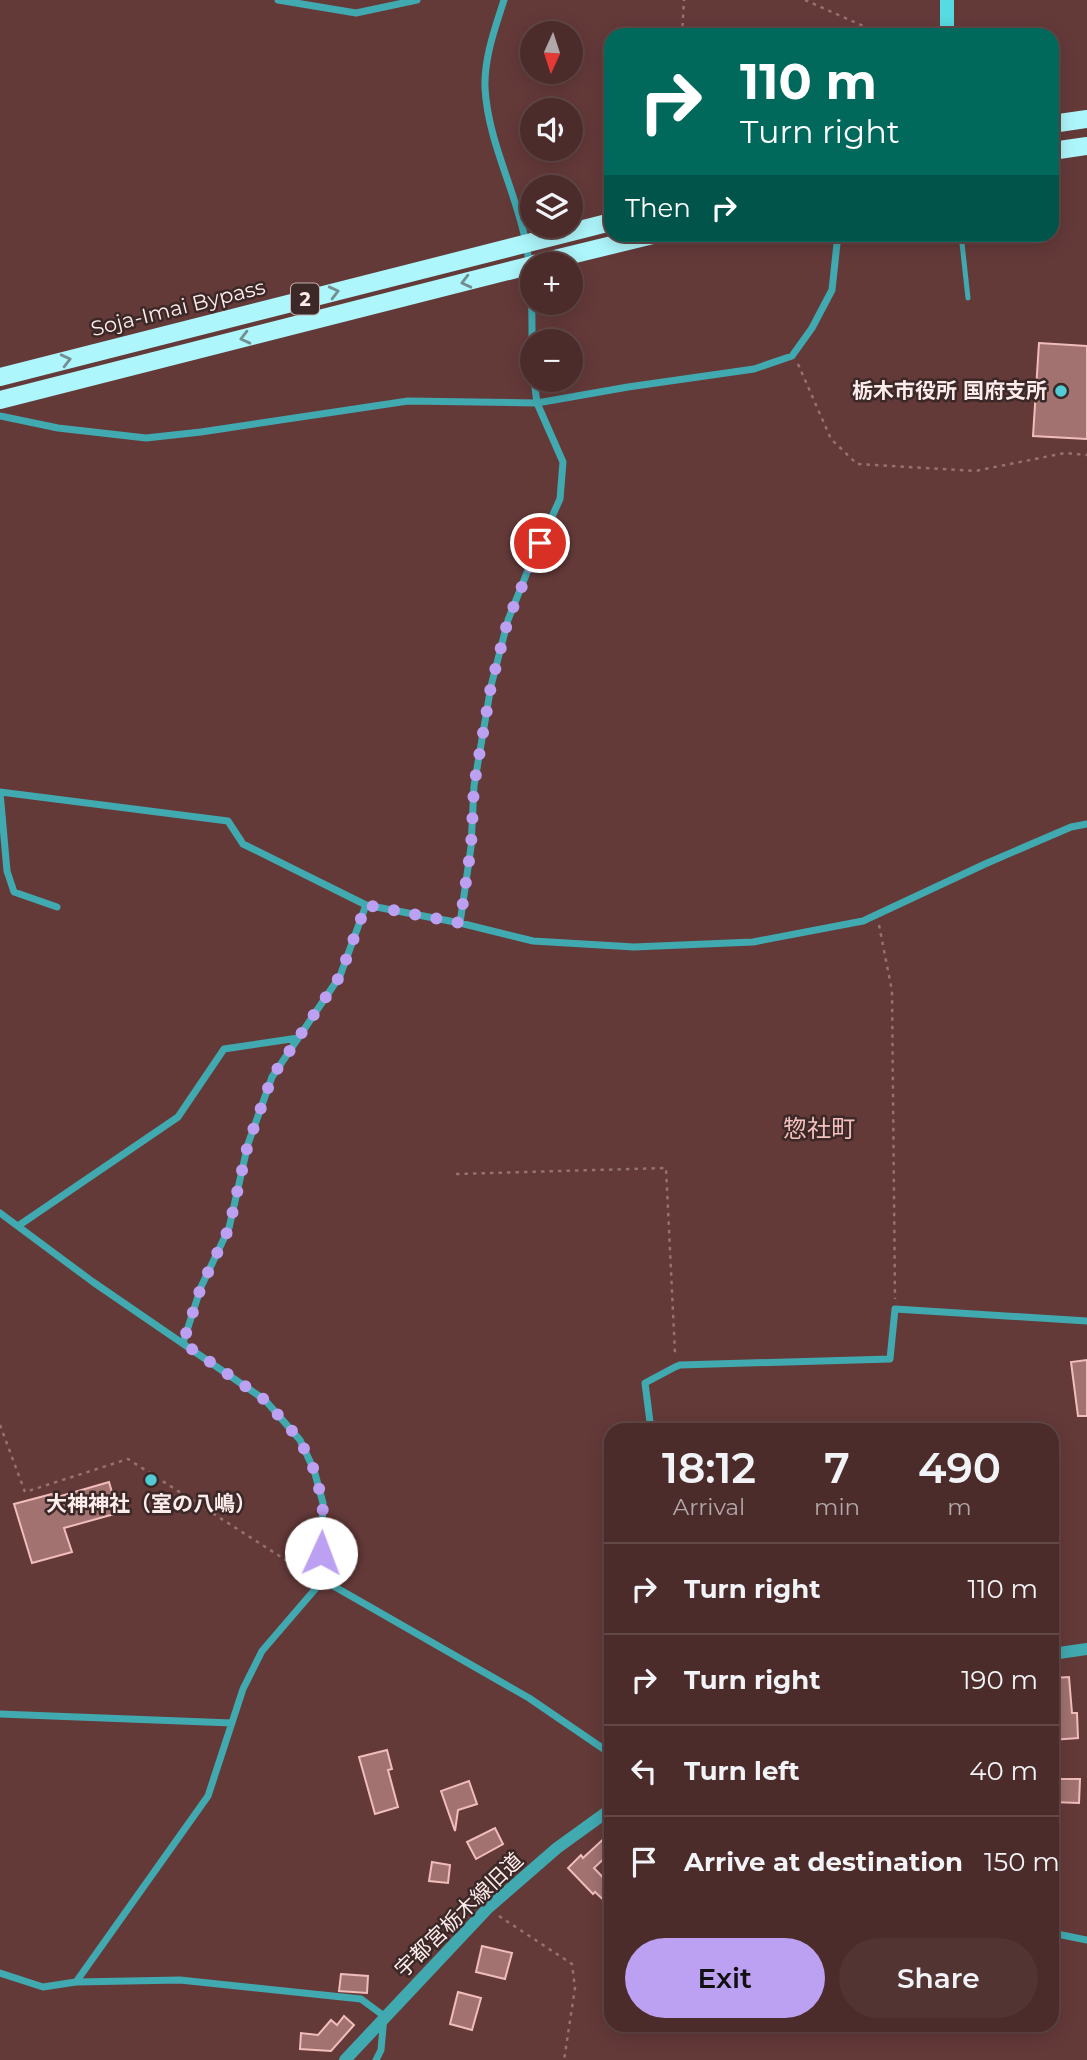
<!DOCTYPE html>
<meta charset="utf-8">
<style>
:root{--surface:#4b2c2b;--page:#523433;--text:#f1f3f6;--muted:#b2a7a9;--line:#624847;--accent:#bca0f2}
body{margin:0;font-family:Montserrat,"Noto Sans JP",sans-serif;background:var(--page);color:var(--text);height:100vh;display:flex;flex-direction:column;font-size:26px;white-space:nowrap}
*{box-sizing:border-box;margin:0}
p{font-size:23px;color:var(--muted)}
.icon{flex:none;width:38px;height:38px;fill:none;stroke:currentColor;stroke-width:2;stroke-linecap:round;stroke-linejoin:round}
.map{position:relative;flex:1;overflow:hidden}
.panel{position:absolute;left:604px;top:1423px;width:455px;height:609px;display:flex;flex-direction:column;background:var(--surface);border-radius:21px;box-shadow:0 4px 18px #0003,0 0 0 2px var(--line)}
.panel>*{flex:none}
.banner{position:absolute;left:604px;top:28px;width:455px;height:214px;border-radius:21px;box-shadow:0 4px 18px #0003,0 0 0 2px var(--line);background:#00695c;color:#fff;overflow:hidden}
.needle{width:46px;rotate:183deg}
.fabs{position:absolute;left:520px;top:21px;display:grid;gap:14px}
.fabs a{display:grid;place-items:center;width:63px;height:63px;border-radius:50%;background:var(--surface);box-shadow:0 4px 18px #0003,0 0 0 2px var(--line);font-size:35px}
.pin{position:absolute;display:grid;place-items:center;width:60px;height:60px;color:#fff;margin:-30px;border:4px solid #fff;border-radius:50%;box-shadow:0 2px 7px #0007}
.me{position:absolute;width:77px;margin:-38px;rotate:2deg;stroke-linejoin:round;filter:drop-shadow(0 0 5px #0008)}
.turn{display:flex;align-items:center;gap:24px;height:147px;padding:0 21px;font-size:32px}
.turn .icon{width:91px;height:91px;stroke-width:2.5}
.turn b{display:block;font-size:49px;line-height:60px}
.then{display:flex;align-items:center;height:66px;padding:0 21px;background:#0003;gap:14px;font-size:26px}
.eta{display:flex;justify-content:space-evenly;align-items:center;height:119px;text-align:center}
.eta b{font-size:42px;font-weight:600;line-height:49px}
.button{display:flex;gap:14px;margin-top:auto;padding:14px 21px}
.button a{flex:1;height:80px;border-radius:42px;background:var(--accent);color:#111;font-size:28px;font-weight:600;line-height:80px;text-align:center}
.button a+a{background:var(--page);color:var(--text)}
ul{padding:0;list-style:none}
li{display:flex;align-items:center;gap:21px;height:91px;padding:0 21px;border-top:2px solid var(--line)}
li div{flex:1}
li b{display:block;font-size:26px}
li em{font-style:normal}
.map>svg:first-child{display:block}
</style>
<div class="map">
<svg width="1087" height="2060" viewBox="0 0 1087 2060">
<rect width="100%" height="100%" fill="#643a39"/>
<path fill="#a17270" stroke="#f1bdbb" stroke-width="2" d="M1039,343L1087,346V439L1033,436Z
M1087,1360V1416H1078L1071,1362Z
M109,1482L118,1513L64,1528L72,1552L32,1563L14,1504L52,1494L54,1498Z
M1069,1677L1072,1713H1077L1078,1738L1052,1740V1678Z
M387,1750L392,1769L388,1770L398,1807L375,1814L359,1757Z
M1052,1779H1080L1079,1803L1052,1802Z
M469,1781L477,1804L458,1810L455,1831L441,1791Z
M495,1828L503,1844L476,1859L467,1842Z
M611,1832V1852L594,1868L611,1886V1907L595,1892L593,1894L568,1868L581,1855L583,1858Z
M432,1862L450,1865L448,1883L429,1881Z
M482,1946L512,1953L505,1979L476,1972Z
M341,1974L368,1976L367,1993L339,1991Z
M458,1992L481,1998L472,2030L450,2024Z
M344,2016L354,2025L331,2051L300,2049L301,2033L318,2035L331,2020L337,2025Z"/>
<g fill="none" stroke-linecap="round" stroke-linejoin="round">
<path stroke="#947271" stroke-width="2.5" stroke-dasharray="3.5 5" stroke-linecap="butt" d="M805,0L870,29L933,34
M682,35L684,0
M798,364L831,439L857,464L975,471L1065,453L1087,455
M879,925L892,991L895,1299
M456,1174L666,1168L675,1353
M0,1425L25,1492L128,1459L292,1564L309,1573
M499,1916L572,1964L575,1988L564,2060"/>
<path stroke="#41a9b0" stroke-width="5" d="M961,234L968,298"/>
<path stroke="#41a9b0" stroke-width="7" d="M278,0L356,13L417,0
M504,0C495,28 484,58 485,88C488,142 516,191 526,243C533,282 532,322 532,361
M0,416L58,428L146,438L201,432L408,401L537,403L628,387L754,369L792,356L812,328L832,290L838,234
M0,792L228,821L243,844L366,905
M0,792L7,871L14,892L57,907
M460,923L471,847L474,786L491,686L508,620L530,565L560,499L563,462L537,403L534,380
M0,1213L93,1282L265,1400L300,1440L314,1470L323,1503L321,1553L323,1580L262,1651L243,1689L208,1796L76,1982
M18,1226L178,1117L224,1049L298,1038
M183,1343L201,1287L229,1228L248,1144L272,1077L340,976L366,905L460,923L533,941L634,947L753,942L863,921L985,864L1071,827L1087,824
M651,1430L645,1383L675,1367L680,1365L890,1359L895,1309L1087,1321
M323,1580L529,1698L611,1754
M0,1714L232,1723
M1052,1933L1087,1940
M0,1973L43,1987L76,1982L180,1980L361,1999L384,2016L381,2050L376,2060"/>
<path stroke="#41a9b0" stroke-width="12" d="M1052,1654L1087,1649
M345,2060L488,1908L557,1848L611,1809"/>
<path stroke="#56dbe3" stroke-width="14" d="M947,35V0"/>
<path stroke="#adf6fb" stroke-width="18" d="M1052,124L1087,119
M1052,151L1087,146
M534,264L657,234
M0,377L611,222
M0,400L532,265"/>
</g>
<defs><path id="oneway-chevron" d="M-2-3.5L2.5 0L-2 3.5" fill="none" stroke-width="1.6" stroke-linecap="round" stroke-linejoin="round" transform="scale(1.75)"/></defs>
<g stroke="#748f91">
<use href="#oneway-chevron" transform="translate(466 282) rotate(166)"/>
<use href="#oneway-chevron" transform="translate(334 292) rotate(-14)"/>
<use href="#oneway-chevron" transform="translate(245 338) rotate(166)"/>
<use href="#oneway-chevron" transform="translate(66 360) rotate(-14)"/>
</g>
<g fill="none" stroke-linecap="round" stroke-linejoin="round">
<path stroke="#bca0f2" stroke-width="12" stroke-dasharray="0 21.6" d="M321,1553L323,1503L314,1470L300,1440L265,1400L183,1343L201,1287L229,1228L248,1144L272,1077L340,976L366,905L460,923L471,847L474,786L491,686L508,620L540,543"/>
</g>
<g fill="#51ccd4" stroke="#3b2827" stroke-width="2.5">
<circle cx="1061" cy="391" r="7"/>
<circle cx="151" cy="1480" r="7"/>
</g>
<g text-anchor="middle" stroke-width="5" stroke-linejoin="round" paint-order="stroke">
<rect fill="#3b2827" stroke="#c3b1b1" stroke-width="2" x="291" y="283.5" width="28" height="31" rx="5"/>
<g font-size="19" font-weight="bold" fill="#fdecec">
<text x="305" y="306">2</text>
</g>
<g font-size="21" fill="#fdecec" stroke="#3b2827">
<text transform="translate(178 308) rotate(-14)" y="7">Soja-Imai Bypass</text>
<text transform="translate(459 1915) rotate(-44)" y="7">宇都宮栃木線旧道</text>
</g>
<g font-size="21" font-weight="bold" fill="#fdecec" stroke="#3b2827" text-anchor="end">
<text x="1047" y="398">栃木市役所 国府支所</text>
<text x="151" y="1511" text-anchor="middle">大神神社（室の八嶋）</text>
</g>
<g font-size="24" fill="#f3c0be" stroke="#3b2827">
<text x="819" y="1137">惣社町</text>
</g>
</g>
</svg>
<div class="fabs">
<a><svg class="needle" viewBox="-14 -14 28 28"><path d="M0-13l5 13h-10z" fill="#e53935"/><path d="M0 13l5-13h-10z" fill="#b2a7a9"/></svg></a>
<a><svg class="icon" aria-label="sound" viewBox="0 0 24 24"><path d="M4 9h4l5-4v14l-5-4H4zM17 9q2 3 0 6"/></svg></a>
<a><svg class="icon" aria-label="layers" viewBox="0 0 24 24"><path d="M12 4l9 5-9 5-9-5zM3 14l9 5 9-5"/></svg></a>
<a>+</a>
<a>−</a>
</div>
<div class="pin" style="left:540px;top:543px;background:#d93025"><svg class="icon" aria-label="arrive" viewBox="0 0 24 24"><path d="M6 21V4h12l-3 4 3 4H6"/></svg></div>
<svg class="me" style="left:321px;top:1553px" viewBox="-20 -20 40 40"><circle r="19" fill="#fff"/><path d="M0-13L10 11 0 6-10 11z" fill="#bca0f2"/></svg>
<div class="banner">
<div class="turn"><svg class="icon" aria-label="right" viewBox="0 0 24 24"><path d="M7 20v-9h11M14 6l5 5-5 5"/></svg><div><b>110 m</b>Turn right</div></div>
<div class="then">Then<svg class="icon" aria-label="right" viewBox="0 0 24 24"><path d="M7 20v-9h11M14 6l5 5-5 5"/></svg></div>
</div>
<section class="panel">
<div class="eta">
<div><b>18:12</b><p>Arrival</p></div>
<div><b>7</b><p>min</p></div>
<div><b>490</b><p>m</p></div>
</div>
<ul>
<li><svg class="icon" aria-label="right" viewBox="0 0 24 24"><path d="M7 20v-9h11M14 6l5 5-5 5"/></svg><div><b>Turn right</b></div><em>110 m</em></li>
<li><svg class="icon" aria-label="right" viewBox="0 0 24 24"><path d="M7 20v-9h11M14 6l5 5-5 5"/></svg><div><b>Turn right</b></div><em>190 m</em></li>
<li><svg class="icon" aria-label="left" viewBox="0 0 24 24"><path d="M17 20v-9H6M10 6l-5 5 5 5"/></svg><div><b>Turn left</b></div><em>40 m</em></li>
<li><svg class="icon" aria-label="arrive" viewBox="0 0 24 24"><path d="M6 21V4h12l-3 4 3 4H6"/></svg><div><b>Arrive at destination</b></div><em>150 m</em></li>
</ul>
<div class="button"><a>Exit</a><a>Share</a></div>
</section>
</div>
